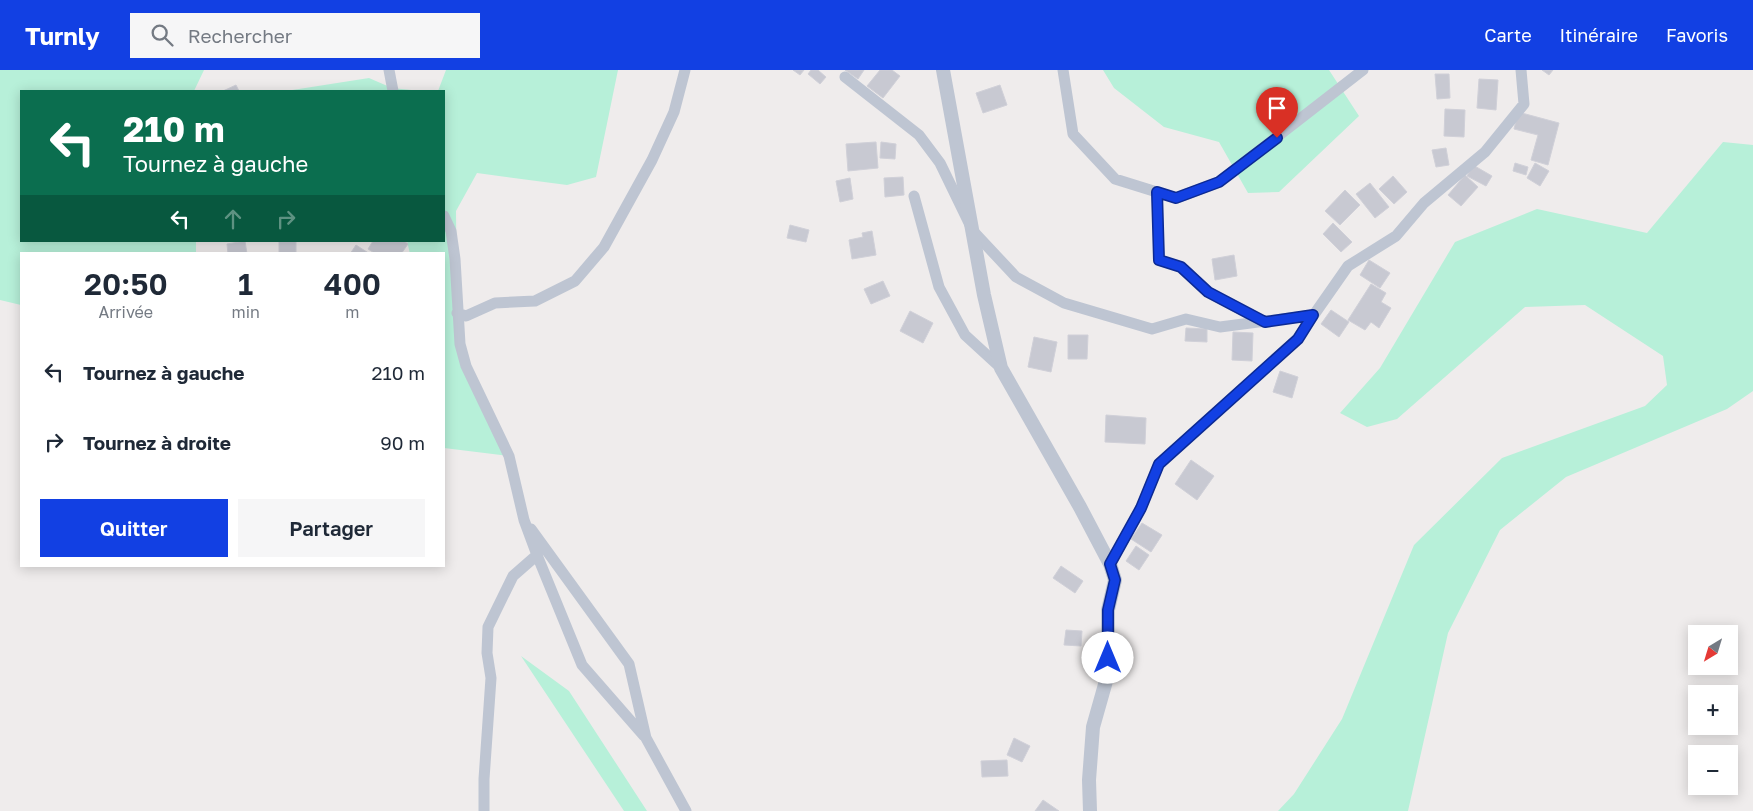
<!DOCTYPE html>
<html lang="fr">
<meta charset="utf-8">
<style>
:root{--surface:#fff;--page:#f6f6f7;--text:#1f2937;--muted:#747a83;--accent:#1240e3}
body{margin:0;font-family:"Golos Text",sans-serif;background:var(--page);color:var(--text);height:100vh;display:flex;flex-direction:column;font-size:19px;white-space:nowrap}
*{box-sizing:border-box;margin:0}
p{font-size:16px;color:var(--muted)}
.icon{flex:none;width:28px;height:28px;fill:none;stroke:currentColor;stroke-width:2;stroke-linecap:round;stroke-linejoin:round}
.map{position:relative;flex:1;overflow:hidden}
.drawer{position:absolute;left:20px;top:182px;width:425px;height:315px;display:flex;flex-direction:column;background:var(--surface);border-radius:0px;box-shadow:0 2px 12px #0003}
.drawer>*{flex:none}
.banner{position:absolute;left:20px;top:20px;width:425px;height:152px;border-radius:0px;box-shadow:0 2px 12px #0003;background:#0b6e4f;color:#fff;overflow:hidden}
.needle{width:32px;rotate:218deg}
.tools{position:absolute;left:1688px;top:555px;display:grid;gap:10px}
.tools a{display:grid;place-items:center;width:50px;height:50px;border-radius:0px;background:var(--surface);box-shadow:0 2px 12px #0003;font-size:25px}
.pin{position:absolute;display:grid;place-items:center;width:42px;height:42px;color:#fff;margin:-51px -21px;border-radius:50% 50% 50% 0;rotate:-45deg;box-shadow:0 0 5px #0007}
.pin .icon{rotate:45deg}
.me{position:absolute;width:55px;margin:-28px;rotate:0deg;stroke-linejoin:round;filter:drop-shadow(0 0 4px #0008)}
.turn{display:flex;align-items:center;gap:18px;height:105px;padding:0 20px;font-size:22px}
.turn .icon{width:65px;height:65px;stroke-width:2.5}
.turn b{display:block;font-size:35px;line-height:42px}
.lanes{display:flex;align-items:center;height:48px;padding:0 20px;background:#0003;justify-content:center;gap:25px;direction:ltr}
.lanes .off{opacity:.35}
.eta{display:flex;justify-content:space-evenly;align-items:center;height:85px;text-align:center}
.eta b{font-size:30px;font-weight:600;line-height:35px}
.primary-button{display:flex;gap:10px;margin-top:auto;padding:10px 20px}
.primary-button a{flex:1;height:58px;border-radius:0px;background:var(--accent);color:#fff;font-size:20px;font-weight:600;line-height:58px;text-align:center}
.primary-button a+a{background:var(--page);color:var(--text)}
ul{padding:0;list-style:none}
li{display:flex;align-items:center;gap:15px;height:70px;padding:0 20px}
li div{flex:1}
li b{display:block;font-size:19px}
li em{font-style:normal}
header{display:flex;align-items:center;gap:30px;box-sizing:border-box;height:70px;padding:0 25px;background:var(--accent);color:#fff}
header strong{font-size:24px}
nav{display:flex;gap:28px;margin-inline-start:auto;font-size:18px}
.search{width:350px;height:45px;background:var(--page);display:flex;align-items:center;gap:12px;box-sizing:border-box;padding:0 18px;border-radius:0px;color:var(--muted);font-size:19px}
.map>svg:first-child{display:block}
</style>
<header>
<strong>Turnly</strong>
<div class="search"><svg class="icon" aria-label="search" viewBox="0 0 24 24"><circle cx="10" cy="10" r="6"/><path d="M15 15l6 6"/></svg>Rechercher</div>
<nav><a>Carte</a><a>Itinéraire</a><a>Favoris</a></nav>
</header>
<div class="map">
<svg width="1753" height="741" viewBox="0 0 1753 741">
<rect width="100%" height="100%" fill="#efecec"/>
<path fill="#b7f0d9" d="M0,0H204L194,21H21V171H196V184H21V235L0,230Z
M446,0H618L596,107L567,115L477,103L456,141L457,243L460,274L509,386L444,378V184H410L407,171H444V21H438Z
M1103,0H1329L1359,46L1279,122L1248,123L1219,72L1164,57L1114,18Z
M369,8L392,18L421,21H286Z
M1723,72L1753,75V321L1727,339L1566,407L1500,460L1448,563L1408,741H1278L1294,724L1342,649L1414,475L1502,388L1645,336L1667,315L1663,286L1585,235L1525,237L1397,349L1367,357L1340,343L1380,298L1455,172L1537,139L1647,163Z
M521,586L569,621L647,741H624Z"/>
<path fill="#c8c9d2" stroke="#d0d0d8" d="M793,0H804L800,5Z
M811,0H818L826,7L820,14L808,4Z
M845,0H864L858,9Z
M880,0H892L900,6L883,28L867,16Z
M1542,0H1553L1549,5Z
M1435,4H1449L1450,28L1437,29Z
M1479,9L1498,10L1496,40L1477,38Z
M236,15L239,21H223Z
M1000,15L1007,35L983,43L976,23Z
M1445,39L1465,40L1464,67L1444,66Z
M1518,42L1559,53L1548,95L1531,90L1538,65L1514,59Z
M876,72L878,98L848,101L846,74Z
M881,72L896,74L895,89L880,88Z
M1446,78L1449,95L1436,97L1432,80Z
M1515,93L1528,97L1526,105L1513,101Z
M1535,93L1549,101L1540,116L1527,108Z
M1473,95L1492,106L1486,116L1467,106Z
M1465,105L1478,117L1461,136L1448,125Z
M1393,106L1407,122L1394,134L1379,119Z
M903,107L904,125L885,127L884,108Z
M850,108L853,129L840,132L836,111Z
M1370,113L1389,137L1375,148L1356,124Z
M1345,120L1360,135L1340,155L1325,141Z
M1333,153L1352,172L1341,182L1323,164Z
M790,155L809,160L806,172L787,168Z
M872,161L876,185L852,189L849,170L863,167L862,163Z
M245,171L247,184H228L227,174Z
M279,171H296V184H279Z
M373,171H404L408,174L401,184H376L368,179Z
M356,175L370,184H350Z
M1234,185L1237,206L1215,210L1212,189Z
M1369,190L1390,203L1380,218L1360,205Z
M883,211L890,226L871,234L864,219Z
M1371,214L1386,223L1381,232L1391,238L1379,258L1371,252L1365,260L1348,250Z
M1331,240L1349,252L1339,267L1321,254Z
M910,241L933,253L923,273L900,261Z
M1186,258L1207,259V272L1185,271Z
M1233,262L1253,263L1252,291L1232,290Z
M1068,265H1088L1087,289H1068Z
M1034,267L1057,272L1051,302L1028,297Z
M1280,301L1298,307L1292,328L1273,322Z
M1106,345L1146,348L1145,374L1105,372Z
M1191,390L1214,406L1197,430L1175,414Z
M1142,453L1162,465L1151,482L1131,469Z
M1136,476L1149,485L1139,500L1126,491Z
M1061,496L1083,511L1075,523L1053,508Z
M1066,560L1082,561L1081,576L1064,575Z
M1014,668L1030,676L1022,692L1007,685Z
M1007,690L1008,706L982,707L981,691Z
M1043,730L1059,741H1035Z"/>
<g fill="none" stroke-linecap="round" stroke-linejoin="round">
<path stroke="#bec5d2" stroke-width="11" d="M389,0L393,21
M1063,0L1073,64L1115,109L1176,128L1219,112L1363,0
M845,7L919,65L940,93L973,161L1016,207L1064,233L1152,259L1186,249L1220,257L1313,245
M1157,122L1159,190L1181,197L1208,222L1264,252
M914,126L939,217L965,265L1001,298
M444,146L451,161L455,189L460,274L466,296L509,386L524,450L537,485L513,506L488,557L487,583L491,608L484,709V741
M457,243L466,246L495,233L535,231L575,211L604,177L652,90L674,42L685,0
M531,459L629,594L646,668L686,741
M537,485L582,595L644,666
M1110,494L1141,438L1159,394L1297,269L1348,196L1396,166L1424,133L1485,82L1524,34L1521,0"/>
<path stroke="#bec5d2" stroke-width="14" d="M943,0L984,225L1001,298L1080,437L1110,494L1115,510L1108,540V604L1093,657L1089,710L1090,741"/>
</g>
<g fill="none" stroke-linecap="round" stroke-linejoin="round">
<g stroke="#0c2a94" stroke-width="12">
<path id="route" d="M1108,588V540L1115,510L1110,494L1141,438L1159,394L1298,269L1313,245L1265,252L1208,222L1181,197L1159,190L1157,122L1176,128L1219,112L1277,68"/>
</g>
<use href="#route" stroke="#1240e3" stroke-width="9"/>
</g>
</svg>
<div class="tools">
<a><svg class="needle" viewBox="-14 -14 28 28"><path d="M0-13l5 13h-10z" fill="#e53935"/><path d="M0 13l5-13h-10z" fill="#747a83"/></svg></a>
<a>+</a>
<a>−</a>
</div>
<div class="pin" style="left:1277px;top:68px;background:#d93025"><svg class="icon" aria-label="arrive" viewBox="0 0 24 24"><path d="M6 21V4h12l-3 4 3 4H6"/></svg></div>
<svg class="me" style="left:1108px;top:588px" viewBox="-20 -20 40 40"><circle r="19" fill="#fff"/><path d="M0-13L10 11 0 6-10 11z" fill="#1240e3"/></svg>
<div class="banner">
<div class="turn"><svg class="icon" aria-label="left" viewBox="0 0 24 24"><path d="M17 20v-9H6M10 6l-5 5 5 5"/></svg><div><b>210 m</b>Tournez à gauche</div></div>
<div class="lanes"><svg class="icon" aria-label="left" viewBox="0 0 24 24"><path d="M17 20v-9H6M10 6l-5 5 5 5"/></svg><svg class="icon off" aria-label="ahead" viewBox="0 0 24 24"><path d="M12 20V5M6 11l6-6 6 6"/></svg><svg class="icon off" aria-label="right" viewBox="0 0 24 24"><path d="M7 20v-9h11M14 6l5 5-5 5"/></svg></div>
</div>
<section class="drawer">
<div class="eta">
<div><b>20:50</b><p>Arrivée</p></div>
<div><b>1</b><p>min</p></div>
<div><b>400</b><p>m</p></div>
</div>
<ul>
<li><svg class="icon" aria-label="left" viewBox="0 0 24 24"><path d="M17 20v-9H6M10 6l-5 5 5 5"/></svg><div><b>Tournez à gauche</b></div><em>210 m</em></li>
<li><svg class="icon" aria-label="right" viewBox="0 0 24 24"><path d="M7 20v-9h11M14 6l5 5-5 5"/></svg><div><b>Tournez à droite</b></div><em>90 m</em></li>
</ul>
<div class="primary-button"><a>Quitter</a><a>Partager</a></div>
</section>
</div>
